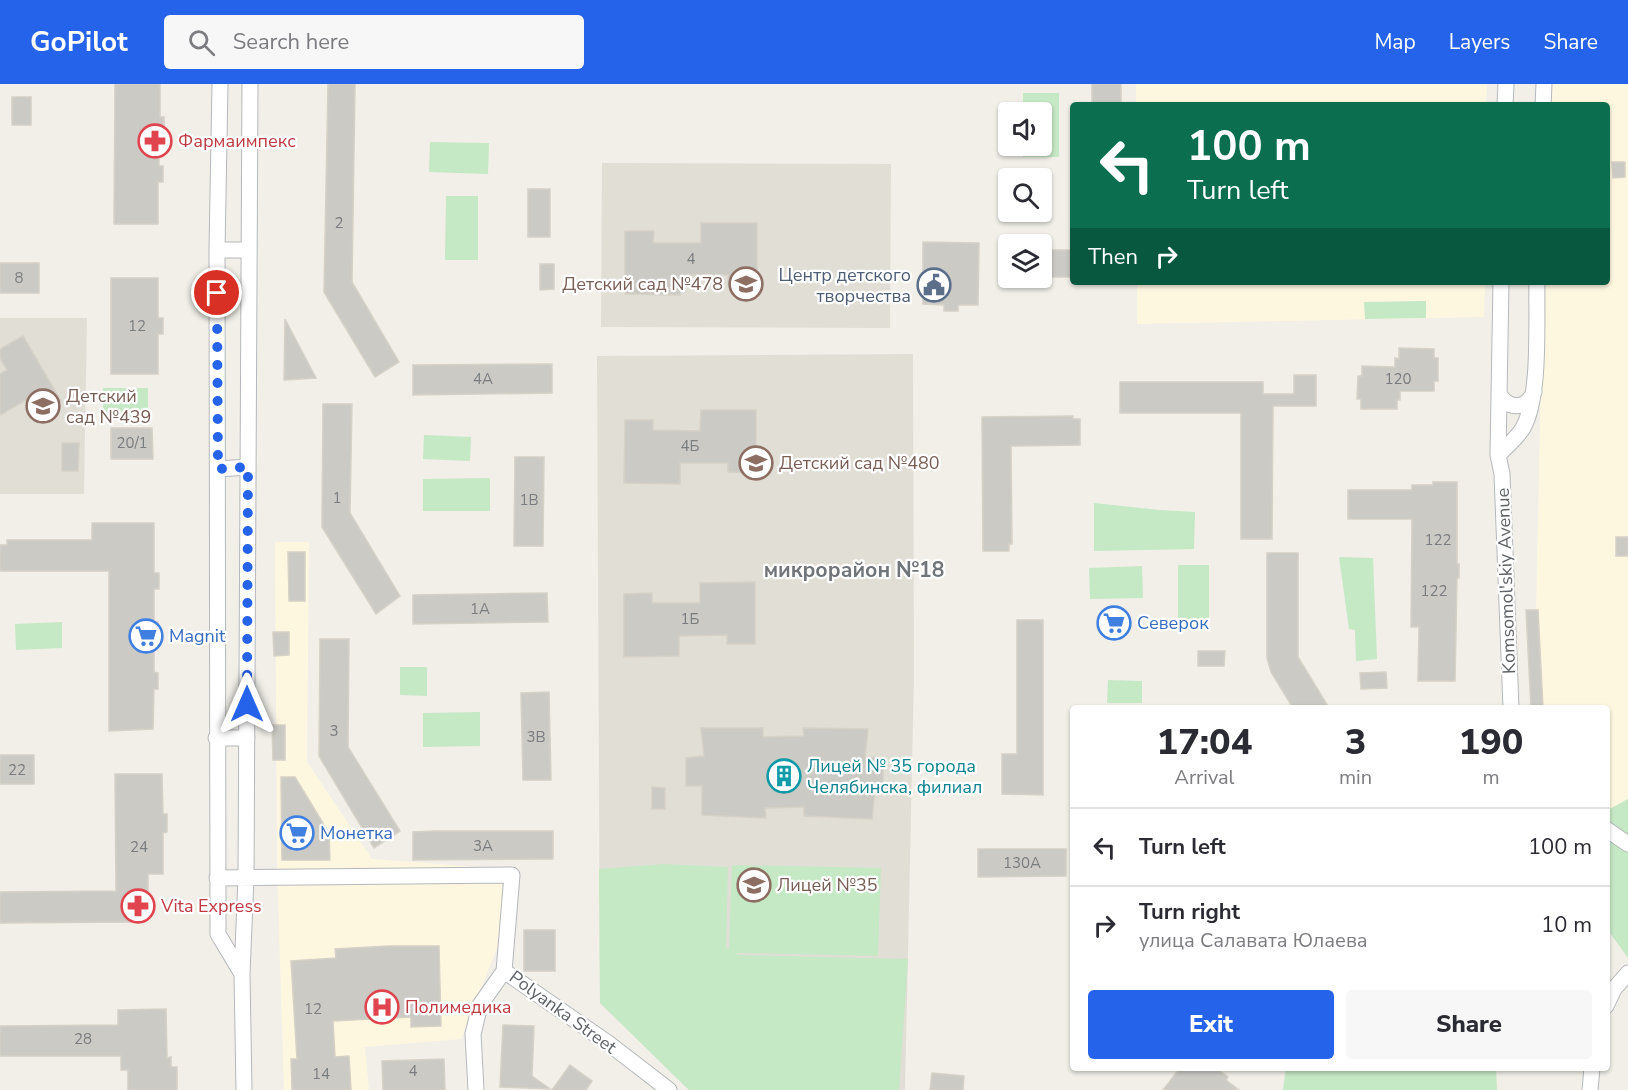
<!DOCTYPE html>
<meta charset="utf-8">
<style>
:root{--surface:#fff;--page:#f7f7f7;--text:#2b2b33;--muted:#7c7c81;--line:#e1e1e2;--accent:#2563eb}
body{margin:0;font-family:"Nunito Sans",sans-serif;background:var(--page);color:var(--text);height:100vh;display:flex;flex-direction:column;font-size:22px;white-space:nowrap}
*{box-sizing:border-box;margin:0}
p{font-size:20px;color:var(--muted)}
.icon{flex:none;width:33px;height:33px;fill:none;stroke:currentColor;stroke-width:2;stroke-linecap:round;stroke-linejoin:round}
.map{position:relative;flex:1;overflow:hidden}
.sheet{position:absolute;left:1070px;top:621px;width:540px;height:366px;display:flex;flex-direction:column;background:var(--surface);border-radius:6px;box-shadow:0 2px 4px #0004}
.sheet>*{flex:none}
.banner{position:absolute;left:1070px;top:18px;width:540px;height:183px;border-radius:6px;box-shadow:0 2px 4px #0004;background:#0b6e4f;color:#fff;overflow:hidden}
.buttons{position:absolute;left:998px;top:18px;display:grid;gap:12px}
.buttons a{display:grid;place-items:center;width:54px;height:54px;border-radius:6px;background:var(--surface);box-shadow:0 2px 4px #0004;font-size:30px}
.pin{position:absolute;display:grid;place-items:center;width:51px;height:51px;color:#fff;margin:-26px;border:3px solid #fff;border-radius:50%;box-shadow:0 2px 6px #0007}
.me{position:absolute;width:66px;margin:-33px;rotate:0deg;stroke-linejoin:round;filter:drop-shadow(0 0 4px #0008)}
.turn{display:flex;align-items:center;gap:21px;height:126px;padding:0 18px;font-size:27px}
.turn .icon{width:78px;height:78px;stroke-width:2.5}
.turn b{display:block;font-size:42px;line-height:51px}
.then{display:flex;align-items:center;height:57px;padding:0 18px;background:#0003;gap:12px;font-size:22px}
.eta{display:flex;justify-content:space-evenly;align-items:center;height:102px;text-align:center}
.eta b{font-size:36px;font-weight:800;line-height:42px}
.cta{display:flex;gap:12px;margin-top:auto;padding:12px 18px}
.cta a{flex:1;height:69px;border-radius:6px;background:var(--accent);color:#fff;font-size:24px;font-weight:800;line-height:69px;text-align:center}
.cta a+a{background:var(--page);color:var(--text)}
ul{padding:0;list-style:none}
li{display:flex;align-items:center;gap:18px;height:78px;padding:0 18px;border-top:2px solid var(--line)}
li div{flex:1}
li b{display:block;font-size:22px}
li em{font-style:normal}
header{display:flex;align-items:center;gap:36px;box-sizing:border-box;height:84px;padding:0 30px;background:var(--accent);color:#fff}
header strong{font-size:28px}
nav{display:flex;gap:33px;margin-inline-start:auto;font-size:21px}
.search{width:420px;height:54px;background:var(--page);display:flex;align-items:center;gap:15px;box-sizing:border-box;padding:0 21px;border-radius:6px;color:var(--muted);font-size:22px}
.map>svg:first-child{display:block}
</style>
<header>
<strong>GoPilot</strong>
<div class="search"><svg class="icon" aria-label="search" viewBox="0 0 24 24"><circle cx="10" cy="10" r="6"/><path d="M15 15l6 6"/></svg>Search here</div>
<nav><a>Map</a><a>Layers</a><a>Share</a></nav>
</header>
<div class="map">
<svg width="1628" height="1006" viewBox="0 0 1628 1006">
<rect width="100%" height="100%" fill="#f1efe8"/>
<path fill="#fef7e0" d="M1136,0H1487L1486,21H1136Z
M1550,0H1628V734L1607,728L1606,624H1534L1543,198H1606V21H1549Z
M1137,198H1485L1484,233L1137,240Z
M275,458H309L307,678L372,775L503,785L499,859L461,955L365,963L369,1006H284L277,781Z"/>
<path fill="#e1ded6" d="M602,79L891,80L890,244L601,243Z
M0,234H87L84,410H0Z
M913,270L914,592L905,1006H689L600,919L597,272Z"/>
<path fill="#c5e8c5" d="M1023,9H1059V73H1023V62H1041V28H1023Z
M430,58L489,59L488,90L429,88Z
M446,112H478V176H445Z
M1426,217V234L1365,235L1364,218Z
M103,304H148V334H103Z
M424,351L471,353L470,377L423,375Z
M490,394V427H423V395Z
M1094,419L1159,426L1195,428L1194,465L1094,467Z
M1339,473L1373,474L1377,575L1356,577L1355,546L1349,545Z
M1178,481H1209V535H1178Z
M1142,482L1143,514L1090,515L1089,484Z
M62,538V564L16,566L15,540Z
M400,583H427V612L400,611Z
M1108,596L1142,597V619H1107Z
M480,628V662L423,663V629Z
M1628,715V874L1607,845L1606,727Z
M664,780L728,783L726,863L729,865L732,781L881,784L878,872L735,869L739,871L908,875L899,1006H689L600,919L599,785Z
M1286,984H1496L1497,1006H1283Z"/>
<path fill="#cccac5" stroke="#d6d1c6" stroke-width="1.5" d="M115,0H160V33H164V51H159V82H163V98H158V140H114Z
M328,0H355L352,198L399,278L375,293L324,208Z
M1092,0H1121V21H1092Z
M12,13H31V41H12Z
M1612,78H1625V93L1613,94Z
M528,105H550V153H528Z
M701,139H757V201H728V191H681L680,211L625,210V147H654L653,159H701Z
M923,158L979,159L978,221H958V227H944V221L923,220Z
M1041,166H1072V193H1041Z
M0,179H39V209H0Z
M540,180H554V205L540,206Z
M111,194H158V234H163V250H158V290H111Z
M285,235L316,294L284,296Z
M23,252L61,317L35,333L26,316L0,331V290L7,286L0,274V265Z
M1399,264L1434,265V274H1438V297H1434V307H1400V316H1397V325H1361V315H1357L1358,292H1362V282L1395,283V274L1399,275Z
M552,280V309L413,311V281Z
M1294,291H1316V322H1273L1272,455H1241V329H1120V298H1263V310H1294Z
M323,320H352L350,429L400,512L376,530L322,443Z
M701,326H756V389L728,388V379H680V400L624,399L625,336H653V346L700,347Z
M1073,332V335H1080V361L1011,362L1012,460H1009V467H983L982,333Z
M111,344H152L153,375H111Z
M62,359H79L78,387H62Z
M515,373H544L543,462H514Z
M1433,398H1457V480H1459V494H1457L1455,597H1418L1419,543H1411L1412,435H1348V406H1412V401H1433Z
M92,439H154V489H159V505H154V538H158V557L154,556V588L158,589V605H154L153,645L109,647V487H0V461H7V456H92Z
M1616,453H1628V472H1616Z
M288,468H305V517H289Z
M1267,469H1298V573L1329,624H1293L1271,588L1267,574Z
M755,498V560H727V551L679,552V572L624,573V510L652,509V519H700V499Z
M547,509L548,538L413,540V511Z
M1526,526H1538L1543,624H1531Z
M1127,530V546L1100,547V531Z
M1017,536H1043V711L1002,710V670H1017Z
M273,548H289V571L274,572Z
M320,555H349L348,663L400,747L374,764L319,672Z
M1198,567H1225L1224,582H1198Z
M1386,588L1387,604L1361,605L1360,589Z
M549,608L551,696H523L521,609Z
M272,641H285V676H273Z
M701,644H763V653L804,652L803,644L868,645L865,673L882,674L883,681V704L875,706L872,735L804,732V723L765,724L766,734L702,731V702H686V674L704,672Z
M0,671H34V700H0Z
M115,690H162L163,730H167V748L163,749V790H148V807H145V833H130V838L0,839V808L116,807Z
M281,693H295L329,749L330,776H282Z
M652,703L665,704V725H652Z
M435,747H553V775L413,776V748Z
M978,765H1066V792L978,793Z
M524,846H555V887H524Z
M389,862H439L441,942L411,943V933L333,937L335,973L349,972L351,1006H292L291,975H297L291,877L336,874L335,865Z
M166,925L167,974L171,973V983H177V1006H128V986H121V972H0V942L118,941V926Z
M503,941L534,942L532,992L550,1005L500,1003Z
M444,975L445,1006H383L382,977Z
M570,981L592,997L586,1006H552Z
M1180,984H1216L1228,993L1226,996L1239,1006H1163Z
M932,989L964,992L963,1006H930Z"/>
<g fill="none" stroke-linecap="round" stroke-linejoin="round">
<g stroke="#b5b8bc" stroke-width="17">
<path id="minor" d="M220,0L217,166L218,850L242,890
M1505,21L1506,0
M1543,21L1544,0
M217,166H249
M1501,198L1498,371L1502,390L1511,624
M1499,310C1509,326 1526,326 1534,308
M1498,371C1506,363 1517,354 1523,344C1541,312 1536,236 1537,198
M218,385L248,383
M216,654H247
M1606,745L1628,760
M217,794L512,791L504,887L608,959L669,1006
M1606,922L1614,905L1628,889
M244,1006L242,890L246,794L250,0
M476,1006L473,950L480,921L504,887
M1590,1006L1592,984"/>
</g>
<use href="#minor" stroke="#fff" stroke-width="15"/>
</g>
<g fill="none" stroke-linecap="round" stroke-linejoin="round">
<path stroke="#2563eb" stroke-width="10" stroke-dasharray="0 18" d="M217,209L218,385L248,383L247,620"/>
</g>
<defs>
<g id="pharmacy-ring" transform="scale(1.725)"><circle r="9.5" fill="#fff" stroke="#e0444e" stroke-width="1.5"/><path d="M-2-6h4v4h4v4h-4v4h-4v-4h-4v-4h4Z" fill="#e0444e"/></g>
<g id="school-ring" transform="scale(1.725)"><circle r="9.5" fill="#fff" stroke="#8d6e63" stroke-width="1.5"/><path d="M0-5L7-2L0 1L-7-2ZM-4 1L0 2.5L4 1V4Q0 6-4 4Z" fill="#8d6e63"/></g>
<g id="civic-ring" transform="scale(1.725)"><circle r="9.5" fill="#fff" stroke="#5c6f8a" stroke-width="1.5"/><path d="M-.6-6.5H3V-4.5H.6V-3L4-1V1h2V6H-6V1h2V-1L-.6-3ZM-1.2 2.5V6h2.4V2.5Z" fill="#5c6f8a"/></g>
<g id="supermarket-ring" transform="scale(1.725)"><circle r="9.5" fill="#fff" stroke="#3f7fe0" stroke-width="1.5"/><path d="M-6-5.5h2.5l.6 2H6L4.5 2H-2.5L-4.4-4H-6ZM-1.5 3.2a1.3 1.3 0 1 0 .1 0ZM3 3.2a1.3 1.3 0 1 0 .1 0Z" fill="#3f7fe0"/></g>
<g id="building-ring" transform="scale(1.725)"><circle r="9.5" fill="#fff" stroke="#0f9aa8" stroke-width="1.5"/><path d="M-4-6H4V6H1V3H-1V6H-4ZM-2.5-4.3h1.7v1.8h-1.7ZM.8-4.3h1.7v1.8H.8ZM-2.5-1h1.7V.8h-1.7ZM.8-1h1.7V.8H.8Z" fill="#0f9aa8"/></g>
<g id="hospital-ring" transform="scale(1.725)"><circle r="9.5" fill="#fff" stroke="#e0444e" stroke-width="1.5"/><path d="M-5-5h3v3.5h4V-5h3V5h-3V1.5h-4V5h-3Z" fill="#e0444e"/></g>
</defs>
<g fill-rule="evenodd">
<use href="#pharmacy-ring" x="155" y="57"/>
<use href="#school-ring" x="746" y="200"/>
<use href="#civic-ring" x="934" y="201"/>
<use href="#school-ring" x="43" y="322"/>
<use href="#school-ring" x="756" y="379"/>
<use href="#supermarket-ring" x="1114" y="539"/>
<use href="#supermarket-ring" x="146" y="552"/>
<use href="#building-ring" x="784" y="692"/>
<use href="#supermarket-ring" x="297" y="749"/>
<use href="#school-ring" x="754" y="801"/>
<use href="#pharmacy-ring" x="138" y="822"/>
<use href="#hospital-ring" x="382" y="923"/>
</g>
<g text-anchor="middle" stroke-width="4.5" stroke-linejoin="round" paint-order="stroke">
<g font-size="15" fill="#7a7d7f">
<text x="339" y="144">2</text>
<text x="691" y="180">4</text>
<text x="19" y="199">8</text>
<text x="137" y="247">12</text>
<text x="483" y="300">4А</text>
<text x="1398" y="300">120</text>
<text x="132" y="364">20/1</text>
<text x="690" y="367">4Б</text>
<text x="337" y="419">1</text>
<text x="529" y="421">1В</text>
<text x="1438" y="461">122</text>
<text x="1434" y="512">122</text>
<text x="480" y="530">1А</text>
<text x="690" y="540">1Б</text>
<text x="334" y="652">3</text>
<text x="536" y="658">3В</text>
<text x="17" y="691">22</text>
<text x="483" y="767">3А</text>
<text x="139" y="768">24</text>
<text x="1022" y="784">130А</text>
<text x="313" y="930">12</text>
<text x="83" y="960">28</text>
<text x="413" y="992">4</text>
<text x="321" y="995">14</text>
</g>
<g font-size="18" fill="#be3a42" stroke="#fff" text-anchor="start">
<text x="178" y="63">Фармаимпекс</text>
<text x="161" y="828">Vita Express</text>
<text x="405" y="929">Полимедика</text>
</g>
<g font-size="18" fill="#4e5e75" stroke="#fff" text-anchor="end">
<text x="911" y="197">Центр детского<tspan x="911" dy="21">творчества</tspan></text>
</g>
<g font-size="18" fill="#785e54" stroke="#fff" text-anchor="start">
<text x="723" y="206" text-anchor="end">Детский сад №478</text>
<text x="66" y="318">Детский<tspan x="66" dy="21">сад №439</tspan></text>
<text x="779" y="385">Детский сад №480</text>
<text x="777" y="807">Лицей №35</text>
</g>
<g font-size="18" fill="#5f6368" stroke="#fff">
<text transform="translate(1506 497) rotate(-92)" y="6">Komsomol'skiy Avenue</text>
<text transform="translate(563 928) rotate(36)" y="6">Polyanka Street</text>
</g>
<g font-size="18" fill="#366cbe" stroke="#fff" text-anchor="start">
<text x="1137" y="545">Северок</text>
<text x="169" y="558">Magnit</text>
<text x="320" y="755">Монетка</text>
</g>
<g font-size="18" fill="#0d838f" stroke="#fff" text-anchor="start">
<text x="807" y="688">Лицей № 35 города<tspan x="807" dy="21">Челябинска, филиал</tspan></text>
</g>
<g font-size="21" font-weight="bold" fill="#70757a" stroke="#fff">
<text x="854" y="493">микрорайон №18</text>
</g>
</g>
</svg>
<div class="buttons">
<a><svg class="icon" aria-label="sound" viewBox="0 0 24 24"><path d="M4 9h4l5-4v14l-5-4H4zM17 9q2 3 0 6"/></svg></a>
<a><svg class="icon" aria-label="search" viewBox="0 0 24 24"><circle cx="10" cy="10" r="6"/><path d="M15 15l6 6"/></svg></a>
<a><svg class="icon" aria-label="layers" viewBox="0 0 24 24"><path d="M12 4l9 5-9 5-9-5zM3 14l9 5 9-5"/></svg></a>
</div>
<div class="pin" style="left:217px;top:209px;background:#d93025"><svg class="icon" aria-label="arrive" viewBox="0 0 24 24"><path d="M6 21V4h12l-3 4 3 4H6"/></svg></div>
<svg class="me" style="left:247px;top:620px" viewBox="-20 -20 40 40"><path d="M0-17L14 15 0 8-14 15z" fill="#2563eb" stroke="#fff" stroke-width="4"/></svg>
<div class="banner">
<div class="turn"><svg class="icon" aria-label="left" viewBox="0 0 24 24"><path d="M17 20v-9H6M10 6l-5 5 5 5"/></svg><div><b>100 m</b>Turn left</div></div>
<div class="then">Then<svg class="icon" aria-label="right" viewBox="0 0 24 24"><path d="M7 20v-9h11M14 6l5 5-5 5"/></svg></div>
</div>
<section class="sheet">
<div class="eta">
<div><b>17:04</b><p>Arrival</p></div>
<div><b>3</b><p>min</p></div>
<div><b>190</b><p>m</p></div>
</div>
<ul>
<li><svg class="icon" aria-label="left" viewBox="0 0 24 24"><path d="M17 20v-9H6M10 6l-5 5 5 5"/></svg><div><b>Turn left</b></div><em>100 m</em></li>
<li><svg class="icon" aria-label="right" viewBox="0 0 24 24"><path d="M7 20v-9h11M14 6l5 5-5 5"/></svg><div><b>Turn right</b><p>улица Салавата Юлаева</p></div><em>10 m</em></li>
</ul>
<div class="cta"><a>Exit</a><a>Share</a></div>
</section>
</div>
